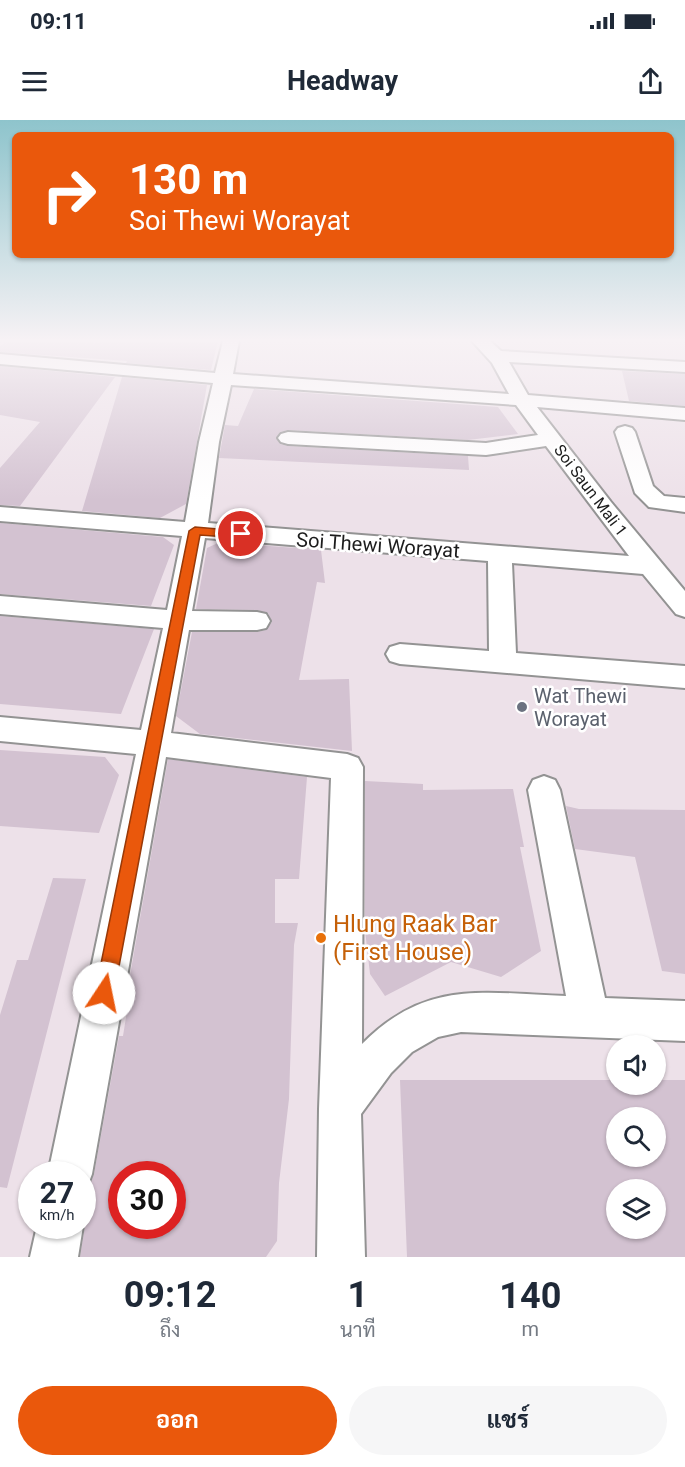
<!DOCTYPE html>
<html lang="th">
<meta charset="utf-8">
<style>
:root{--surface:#fff;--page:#f6f6f7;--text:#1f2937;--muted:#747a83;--accent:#ea580c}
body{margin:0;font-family:Roboto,Sarabun,sans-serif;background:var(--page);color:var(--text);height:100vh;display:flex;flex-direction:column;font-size:22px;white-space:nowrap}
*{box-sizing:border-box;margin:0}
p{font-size:20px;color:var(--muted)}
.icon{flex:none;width:33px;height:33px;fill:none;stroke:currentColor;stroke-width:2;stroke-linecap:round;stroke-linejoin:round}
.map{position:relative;height:1137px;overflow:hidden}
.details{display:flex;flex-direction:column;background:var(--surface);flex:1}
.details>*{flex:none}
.banner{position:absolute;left:12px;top:12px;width:662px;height:126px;border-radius:9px;box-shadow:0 2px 4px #0004;background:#ea580c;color:#fff;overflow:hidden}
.buttons{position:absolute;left:606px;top:915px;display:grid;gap:12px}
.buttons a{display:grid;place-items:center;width:60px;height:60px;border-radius:50%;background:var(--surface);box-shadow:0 2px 4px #0004;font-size:30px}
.speed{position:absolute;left:18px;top:1041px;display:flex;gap:12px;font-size:30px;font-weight:700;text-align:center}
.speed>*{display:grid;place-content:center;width:78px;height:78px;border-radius:50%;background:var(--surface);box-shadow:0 2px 4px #0004;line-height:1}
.speed small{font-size:15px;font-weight:400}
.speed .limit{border:9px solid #d22;background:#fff;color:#111}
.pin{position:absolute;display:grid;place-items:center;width:51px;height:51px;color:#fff;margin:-26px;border:3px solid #fff;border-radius:50%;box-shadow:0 2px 6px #0007}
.me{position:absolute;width:66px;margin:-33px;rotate:11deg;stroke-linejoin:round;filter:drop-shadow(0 0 4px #0008)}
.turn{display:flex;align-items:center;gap:21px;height:126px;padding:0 18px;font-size:27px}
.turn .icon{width:78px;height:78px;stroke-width:2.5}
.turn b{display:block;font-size:42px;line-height:51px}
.eta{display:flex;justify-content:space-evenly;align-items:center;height:102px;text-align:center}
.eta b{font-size:36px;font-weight:700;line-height:42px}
.button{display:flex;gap:12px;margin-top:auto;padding:12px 18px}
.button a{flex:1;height:69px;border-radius:36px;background:var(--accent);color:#fff;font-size:24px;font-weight:700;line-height:69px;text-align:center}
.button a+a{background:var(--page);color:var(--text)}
.status{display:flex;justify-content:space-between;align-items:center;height:42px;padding:0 30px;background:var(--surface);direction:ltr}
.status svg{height:16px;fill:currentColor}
header{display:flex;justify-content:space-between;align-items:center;height:78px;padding:0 18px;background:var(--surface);font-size:27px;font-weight:700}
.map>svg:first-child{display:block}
</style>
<div class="status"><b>09:11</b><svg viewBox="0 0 49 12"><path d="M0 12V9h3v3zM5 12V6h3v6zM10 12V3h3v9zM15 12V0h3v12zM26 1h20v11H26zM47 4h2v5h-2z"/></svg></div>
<header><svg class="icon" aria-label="menu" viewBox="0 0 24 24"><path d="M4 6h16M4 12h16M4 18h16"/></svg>Headway<svg class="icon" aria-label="share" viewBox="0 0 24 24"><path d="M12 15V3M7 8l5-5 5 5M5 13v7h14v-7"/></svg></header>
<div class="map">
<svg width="685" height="1137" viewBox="0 0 685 1137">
<rect width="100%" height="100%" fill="#ede1e9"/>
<path fill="#d3c2d1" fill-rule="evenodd" d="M8,221L100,223L101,221H218L211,250L126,243L127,241L0,232V226Z
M0,246L115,257L20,386L0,385V348L40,302L0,295Z
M622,251L685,254V286L629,281Z
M122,257L207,265L186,384L160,398L82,391Z
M254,269L498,287L518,314L468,320L288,310L280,312L276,318L280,324L288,326L468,336L469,350L219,338L225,305L238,306Z
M0,403L163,417L174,425L151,486L0,474Z
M220,422L321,430L325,463L317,462L299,560L349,559L352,631L200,614L176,596L192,512H257L266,510L272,502L268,493L257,490L196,489L207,428Z
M0,496L154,509L121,594L0,584Z
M0,630L105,637L119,655L99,713L0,706Z
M168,639L307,657L299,759H275V803H298L294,825L289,979L279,1063L277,1121L266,1137H80L85,1106L82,1102V1075L88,1071L94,1054L119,916H123L132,860L129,861ZM122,1054H172V1106H122Z
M365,661L423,664V670L513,669L524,727H520L541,831L501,857L451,842L385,876L370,854L365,810Z
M566,686L579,689L685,690V854L662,851L635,737L575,729Z
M53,758L86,759L7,1068L0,1067V895L17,840H28Z
M400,960H616V964H656V960H685V1137H407ZM616,998H656V1036H616ZM616,1070H656V1108H616Z"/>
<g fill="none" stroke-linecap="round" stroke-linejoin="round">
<g stroke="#939393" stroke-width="4">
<path id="minor" d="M223,221H239L233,254L509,274L492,243L472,221H490L501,231L685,242V252L509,242L528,275L685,288V300L537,287L611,382L685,471V497L676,494L643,454L512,443L516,533L685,546V568L400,544L390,541L386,534L390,527L400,524L489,531L488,441L205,418L192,491L257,492L266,494L270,501L266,508L257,510H189L171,613L347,634L358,638L363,647L362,924C426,859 483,873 566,876L528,670L533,660L544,656L555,660L560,670L605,878L685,881V921L461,912L438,917L412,932L391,953L361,994L365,1137H317L319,989L331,658L166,637L92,1054L86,1070L82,1071V1054H48L136,634L0,621V597L141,610L163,508L0,494V476L167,490L182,416L0,401V387L185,402L199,322L213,263L0,244V234L215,253ZM231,265L516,285L538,315L486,323L288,312L281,314L278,318L281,322L288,324L486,335L546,326L629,436L208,403L219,322Z
M625,306L632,308L635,312L653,366L664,376L685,378V392L649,387L635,373L615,312L618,308Z
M82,1104L83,1106L78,1137H30L37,1106Z"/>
</g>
<use href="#minor" fill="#fff" fill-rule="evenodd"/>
</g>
<linearGradient id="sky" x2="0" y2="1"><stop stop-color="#8ec4cc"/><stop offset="0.58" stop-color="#f7f2f5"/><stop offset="1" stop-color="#f7f2f5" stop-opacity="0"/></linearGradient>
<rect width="685" height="380" fill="url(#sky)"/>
<path fill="#ea580c" stroke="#983908" stroke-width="1.5" d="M195,407L241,411L247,414L241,418L200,415L114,873L111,880L104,882L98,880L95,873L189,411Z"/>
<circle fill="#6b7280" stroke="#fff" stroke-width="2" cx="522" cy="587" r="6"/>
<circle fill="#e8710a" stroke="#fff" stroke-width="2" cx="321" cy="818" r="6"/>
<g text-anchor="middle" stroke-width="5" stroke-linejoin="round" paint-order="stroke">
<g font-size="16" fill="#1c1c1c" stroke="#fff">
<text transform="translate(591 370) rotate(53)" y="6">Soi Saun Mali 1</text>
</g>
<g font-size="20" fill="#1c1c1c" stroke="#fff">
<text transform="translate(378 425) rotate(4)" y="7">Soi Thewi Worayat</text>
</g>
<g font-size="20" fill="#5b616d" stroke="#fff" text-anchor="start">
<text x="534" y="583">Wat Thewi<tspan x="534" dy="23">Worayat</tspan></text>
</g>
<g font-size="24" fill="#c56008" stroke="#fff" text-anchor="start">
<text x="333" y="812">Hlung Raak Bar<tspan x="333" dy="28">(First House)</tspan></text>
</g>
</g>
</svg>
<div class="buttons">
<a><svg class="icon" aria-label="sound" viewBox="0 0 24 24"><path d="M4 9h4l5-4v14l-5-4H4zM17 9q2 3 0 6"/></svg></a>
<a><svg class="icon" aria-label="search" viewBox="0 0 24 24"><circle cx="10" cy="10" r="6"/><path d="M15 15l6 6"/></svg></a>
<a><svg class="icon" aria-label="layers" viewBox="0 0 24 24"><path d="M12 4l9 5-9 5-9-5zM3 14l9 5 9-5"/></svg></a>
</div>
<div class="speed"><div>27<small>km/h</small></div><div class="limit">30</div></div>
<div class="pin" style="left:241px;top:414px;background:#d93025"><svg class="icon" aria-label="arrive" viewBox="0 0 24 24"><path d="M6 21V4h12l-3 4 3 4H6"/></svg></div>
<svg class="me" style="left:104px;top:873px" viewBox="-20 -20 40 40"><circle r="19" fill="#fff"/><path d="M0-13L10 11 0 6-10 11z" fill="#ea580c"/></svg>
<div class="banner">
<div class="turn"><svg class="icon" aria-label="right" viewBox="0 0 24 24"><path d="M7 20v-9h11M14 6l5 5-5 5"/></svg><div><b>130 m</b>Soi Thewi Worayat</div></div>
</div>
</div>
<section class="details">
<div class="eta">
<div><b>09:12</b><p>ถึง</p></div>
<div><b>1</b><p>นาที</p></div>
<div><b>140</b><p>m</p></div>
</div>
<div class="button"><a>ออก</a><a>แชร์</a></div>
</section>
